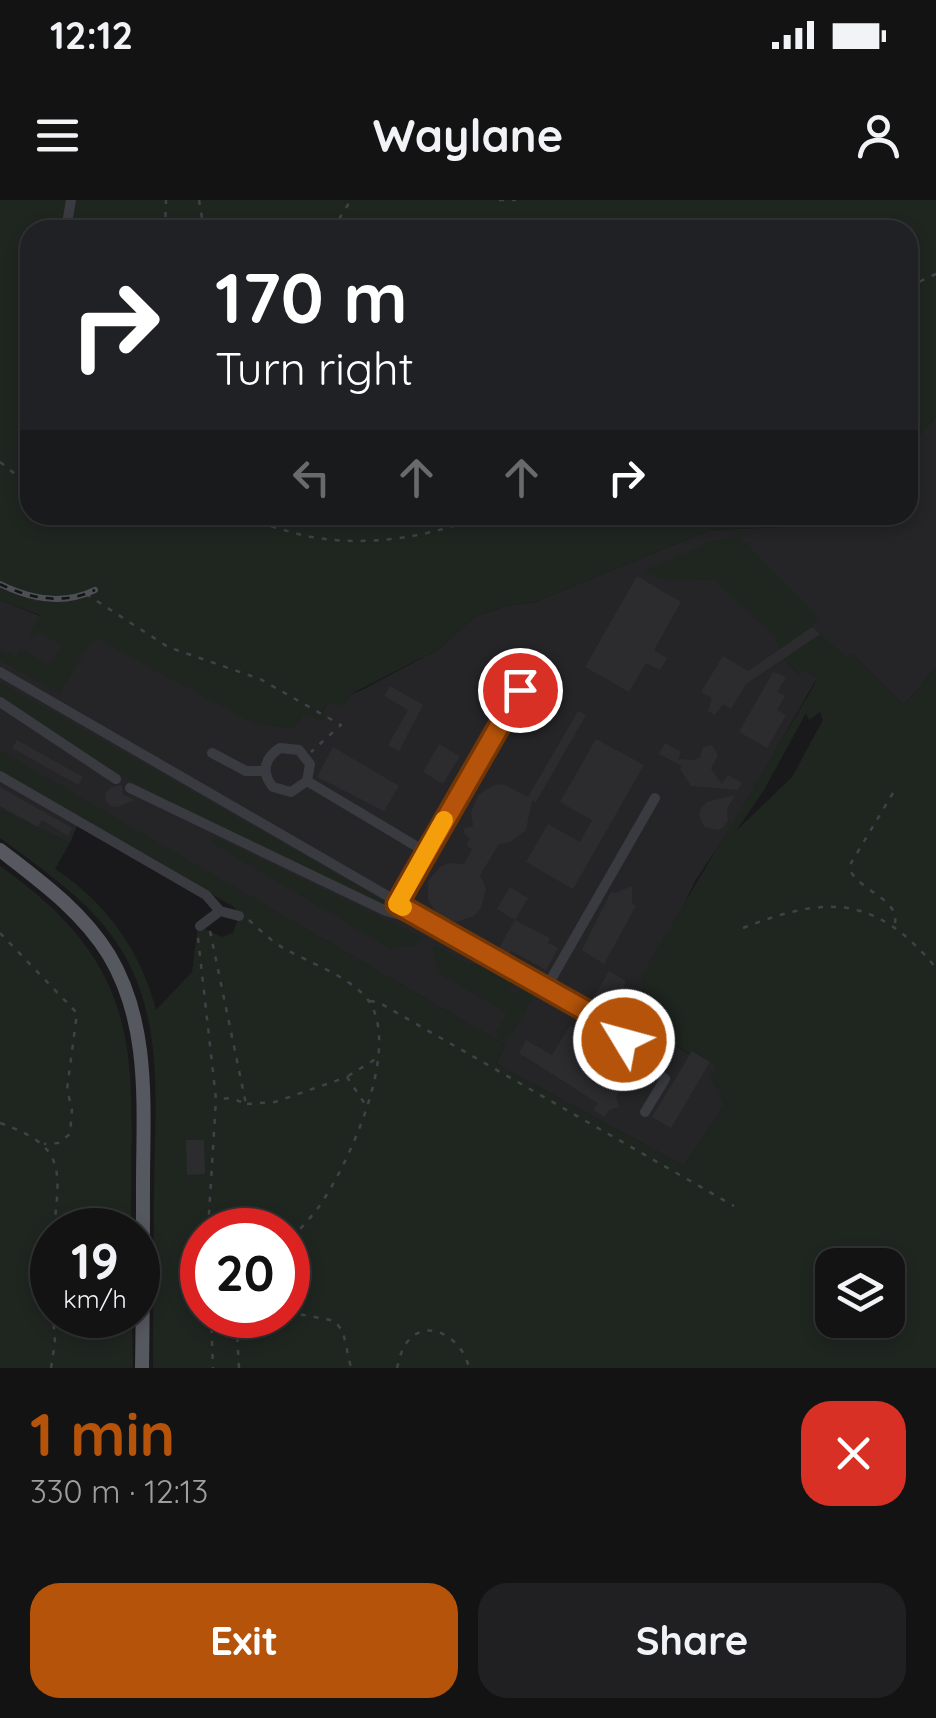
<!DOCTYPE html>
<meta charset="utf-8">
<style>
:root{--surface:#131314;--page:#202022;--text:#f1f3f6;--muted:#9d9ea0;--line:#323234;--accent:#b45309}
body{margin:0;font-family:Quicksand,sans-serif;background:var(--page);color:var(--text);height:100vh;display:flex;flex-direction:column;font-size:38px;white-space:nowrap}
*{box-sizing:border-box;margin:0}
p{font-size:32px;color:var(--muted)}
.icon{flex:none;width:55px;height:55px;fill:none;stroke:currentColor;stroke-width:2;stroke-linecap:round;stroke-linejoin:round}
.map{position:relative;height:1168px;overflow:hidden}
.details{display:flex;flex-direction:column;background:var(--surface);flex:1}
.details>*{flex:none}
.banner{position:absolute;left:20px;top:20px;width:898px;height:305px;border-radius:30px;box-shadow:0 5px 15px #0003,0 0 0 2px var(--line);background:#202124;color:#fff;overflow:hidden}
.controls{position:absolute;left:815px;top:1048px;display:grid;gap:20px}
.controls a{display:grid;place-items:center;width:90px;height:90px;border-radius:20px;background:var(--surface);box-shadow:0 5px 15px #0003,0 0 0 2px var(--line);font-size:50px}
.speed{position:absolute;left:30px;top:1008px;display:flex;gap:20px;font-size:50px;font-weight:700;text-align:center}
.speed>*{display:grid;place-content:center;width:130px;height:130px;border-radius:50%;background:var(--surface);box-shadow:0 5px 15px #0003,0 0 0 2px var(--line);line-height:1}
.speed small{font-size:25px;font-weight:400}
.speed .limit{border:15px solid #d22;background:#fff;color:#111}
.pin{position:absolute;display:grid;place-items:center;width:85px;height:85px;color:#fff;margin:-42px;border:5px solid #fff;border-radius:50%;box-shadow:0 2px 10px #0007}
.me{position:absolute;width:110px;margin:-55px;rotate:307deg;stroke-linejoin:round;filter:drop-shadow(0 0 8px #0008)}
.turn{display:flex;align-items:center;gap:35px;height:210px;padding:0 30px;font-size:45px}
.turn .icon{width:130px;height:130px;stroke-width:2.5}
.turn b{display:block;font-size:70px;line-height:85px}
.lanes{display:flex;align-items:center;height:95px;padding:0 30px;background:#0003;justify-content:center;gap:50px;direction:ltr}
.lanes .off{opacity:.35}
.round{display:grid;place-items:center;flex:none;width:105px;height:105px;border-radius:30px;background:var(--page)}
.headline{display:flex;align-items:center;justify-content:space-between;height:170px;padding:0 30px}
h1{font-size:60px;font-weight:700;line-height:75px;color:var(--accent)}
.button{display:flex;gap:20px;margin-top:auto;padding:20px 30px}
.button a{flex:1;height:115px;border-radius:30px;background:var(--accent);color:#fff;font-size:40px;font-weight:700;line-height:115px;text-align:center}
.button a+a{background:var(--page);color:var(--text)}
.status{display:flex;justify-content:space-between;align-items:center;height:70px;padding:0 50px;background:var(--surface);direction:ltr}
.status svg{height:28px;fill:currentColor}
header{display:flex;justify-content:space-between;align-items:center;height:130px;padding:0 30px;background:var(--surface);font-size:45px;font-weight:700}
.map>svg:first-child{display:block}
</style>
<div class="status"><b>12:12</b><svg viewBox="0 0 49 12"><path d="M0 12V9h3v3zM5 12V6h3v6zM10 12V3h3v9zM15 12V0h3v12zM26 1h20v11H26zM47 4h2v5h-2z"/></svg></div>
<header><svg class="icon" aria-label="menu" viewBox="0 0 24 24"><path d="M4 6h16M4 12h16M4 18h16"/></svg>Waylane<svg class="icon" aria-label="person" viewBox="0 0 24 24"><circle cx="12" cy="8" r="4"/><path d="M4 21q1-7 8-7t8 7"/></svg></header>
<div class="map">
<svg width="936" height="1168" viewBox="0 0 936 1168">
<rect width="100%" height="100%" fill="#19191b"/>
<path fill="#252528" d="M936,217V468L904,505L853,454L847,459L784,458L798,474L804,470L817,478L732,626L695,681L637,804L640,810L635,821L689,854L692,851L718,866L711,877L725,904L684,966L496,864L505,845L0,551V400L40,416L61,419L293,528L304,513L325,520L322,512L329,502L360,491L441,448L474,417L505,406L535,402L709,330L804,326L833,315H908V247Z
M0,571L77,626L70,643L0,610Z"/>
<path fill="#1f2620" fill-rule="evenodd" d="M0,0H936V217L908,247V30H30V315H833L804,326L709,330L535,402L505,406L474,417L441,448L351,494L343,508L329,503L322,511L326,522L304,514L293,528L254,524L94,437L59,494L0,460V449L16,457L21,449L50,465L62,445L38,431L32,439L28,437L40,415L0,400Z
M737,335L818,417L812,427L780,449L775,437L714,380L662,379L644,371L710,342Z
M820,434L847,458L852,453L904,505L936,468V1168H153C153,1107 154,1045 154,984C155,909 164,827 126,758C97,705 47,673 0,638V610L70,643L55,669C106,702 141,751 156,810L192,772L198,725L221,737L233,733L239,716L234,707L0,571V550L505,845L496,864L684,966L724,904L710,877L717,866L692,851L690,854L634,821L644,793L641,776L812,489L817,478L804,470L799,475L784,458ZM820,512L823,520L792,577L736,631L764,590L806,513L809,520ZM202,1030H288V1115H202ZM832,1065H888V1120H832Z
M0,482L389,704L387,707L181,609L69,545L0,497Z
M215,637L424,738L418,744L391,749L210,642Z
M0,666C153,774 130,862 131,1030H52V1115H132L133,1168H0Z
M436,745L468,764L489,765L515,780L509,790L517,795L524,785L536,793L511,836L500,840L495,833L507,813L440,774L432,750Z"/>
<path fill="#2c2c2f" d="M637,376L681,402L654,450L667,458L660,470L646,463L629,492L585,467Z
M812,427L820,434L746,484L731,509L723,504L715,515L708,511L712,498L701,492L723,456L748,471Z
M773,472L786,477L777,492L785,496L777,510L786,515L767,548L739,532Z
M390,486L423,505L399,551L388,545L408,510L384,496Z
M578,511L586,515L536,602L532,600L526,630L510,642L499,644L480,675L486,689L481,708L474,716L456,722L437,714L428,700V681L440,667L449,663L464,664L472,649L466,645L470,638L463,633L465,628L473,626L471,612L478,595L494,585L504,584L528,597Z
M596,539L644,565L573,689L526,662L548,624L580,642L592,620L560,602Z
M17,540L83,577L78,585L12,548Z
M665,543L681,552L678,559L694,560L700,557L703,547L712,545L718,555L711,569L722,584L728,575L742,583L738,590L691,586L680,569L682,566L659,554Z
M439,544L460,556L443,584L423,572Z
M333,547L399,586L384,611L317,577Z
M122,585L123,594L134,600L118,607L110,606L105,600L106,592L112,587Z
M0,587L72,628L68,636L42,620L38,627L0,606Z
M735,595L727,609L728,621L724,627L718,630L704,627L699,614L702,607L707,602Z
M632,686V704L636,706L604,764L582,750L611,692L615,693Z
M510,687L528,698L515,720L497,709Z
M515,720L550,738L548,743L558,748L546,770L511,751L510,754L499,748Z
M609,771L626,781L624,786L637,794L622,818L590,803Z
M570,825L600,842L590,859L606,868L602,874H616L624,884L616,898L619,907L609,910L605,917L593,910L598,903L519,853L526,840L552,855Z
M692,851L710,862L671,928L652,917Z
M186,940H204L205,974L187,975Z"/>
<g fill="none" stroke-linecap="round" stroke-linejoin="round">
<path stroke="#404247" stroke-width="2.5" stroke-dasharray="5 8" stroke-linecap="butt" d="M199,0L204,30
M499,0H516
M165,30L166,0
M332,30L351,0
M908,87L936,74
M0,262L30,286
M103,315L115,321H129L133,315
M234,315C257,322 279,329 302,335C358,348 429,339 481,315
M0,386L37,400
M86,394L168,447L260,479L341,525L311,552
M893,593L851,663V672C864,693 899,699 895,724
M249,720C260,730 271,741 285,749C310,763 343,774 364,795C407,840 348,966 318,1008C309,1020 298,1031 288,1042
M743,728C827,695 876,695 936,768
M210,731L246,904L231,898L217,899
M0,733L77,813L67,889L72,910L70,934L58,943L44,944
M198,738L216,899L208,1030
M370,801L378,802L734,1006
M348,876L379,857
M247,904L275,902L347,877L365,904
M0,923C66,946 60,968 54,1030
M52,1064V1112
M288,1112L335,1121L343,1132L351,1168
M211,1115L213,1168
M51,1168L55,1142L53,1115
M239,1168L237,1132L241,1115
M397,1168C399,1161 401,1151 405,1145C425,1114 463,1138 469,1168"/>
<path stroke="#3a3b40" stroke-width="10" d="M66,30L71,0
M0,472L604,821L665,879L645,912
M0,502L116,579
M212,553L246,571H265
M0,576L206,695L220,711L200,726
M307,581L310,564L299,550L280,548C264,558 261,573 273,587L291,592L307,581L426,652
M130,588L386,711L412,718
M397,704L520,490
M220,711L239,716
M546,788L655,598"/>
<path stroke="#56585f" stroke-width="14" d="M0,650C40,681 82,711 109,755C151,825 143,908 143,985C143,1046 143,1107 142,1168"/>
<g stroke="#4d4f55" stroke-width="6">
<path id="rail" d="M0,384C30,399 64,405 95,390"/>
</g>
<use href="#rail" stroke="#141416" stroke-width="2.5" stroke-dasharray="8" stroke-linecap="butt"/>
</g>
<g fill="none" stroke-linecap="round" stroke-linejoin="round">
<g stroke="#753606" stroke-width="25">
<path id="route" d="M520,490L397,704L604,821L624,840"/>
</g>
<use href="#route" stroke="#b45309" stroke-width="18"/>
<path stroke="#f59e0b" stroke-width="18" d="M403,707L397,704L444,620"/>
</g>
</svg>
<div class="controls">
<a><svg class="icon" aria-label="layers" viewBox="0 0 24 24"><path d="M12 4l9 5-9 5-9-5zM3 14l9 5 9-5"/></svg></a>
</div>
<div class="speed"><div>19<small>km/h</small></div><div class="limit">20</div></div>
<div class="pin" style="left:520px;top:490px;background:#d93025"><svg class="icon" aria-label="arrive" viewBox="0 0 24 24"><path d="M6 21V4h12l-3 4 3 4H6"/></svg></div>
<svg class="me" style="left:624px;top:840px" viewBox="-20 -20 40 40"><circle r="17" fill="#b45309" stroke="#fff" stroke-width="3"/><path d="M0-11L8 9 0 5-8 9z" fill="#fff"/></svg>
<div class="banner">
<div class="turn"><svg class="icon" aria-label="right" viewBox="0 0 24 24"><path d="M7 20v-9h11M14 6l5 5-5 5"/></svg><div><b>170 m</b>Turn right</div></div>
<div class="lanes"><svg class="icon off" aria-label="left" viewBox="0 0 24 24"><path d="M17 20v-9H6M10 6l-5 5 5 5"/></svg><svg class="icon off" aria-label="ahead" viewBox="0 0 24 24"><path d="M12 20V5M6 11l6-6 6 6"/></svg><svg class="icon off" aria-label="ahead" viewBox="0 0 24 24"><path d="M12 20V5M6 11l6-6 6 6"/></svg><svg class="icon" aria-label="right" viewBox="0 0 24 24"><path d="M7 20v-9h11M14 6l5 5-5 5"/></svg></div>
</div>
</div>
<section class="details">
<div class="headline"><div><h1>1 min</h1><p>330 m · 12:13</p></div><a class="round" style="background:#d93025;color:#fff"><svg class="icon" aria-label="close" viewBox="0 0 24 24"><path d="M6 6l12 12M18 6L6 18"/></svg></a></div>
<div class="button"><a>Exit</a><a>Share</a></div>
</section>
